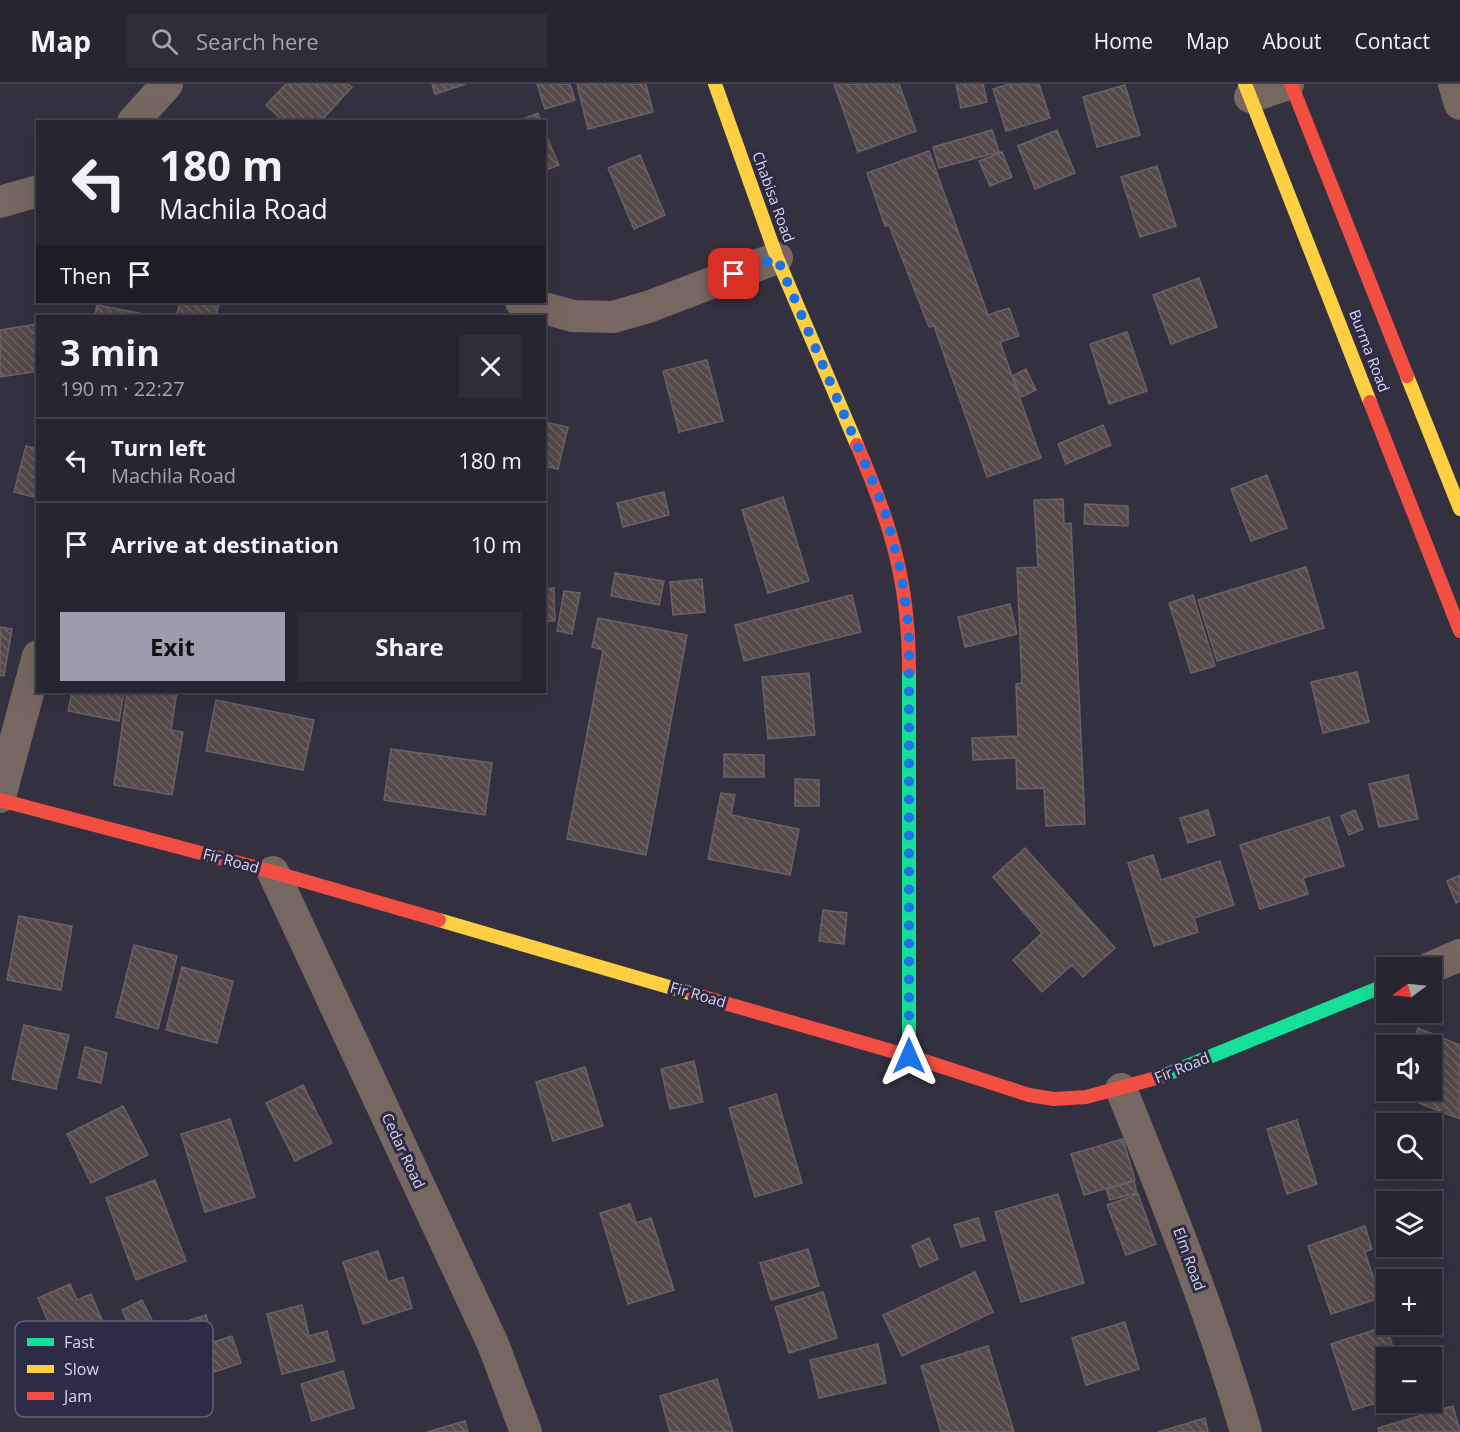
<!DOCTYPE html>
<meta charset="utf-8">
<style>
:root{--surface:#262530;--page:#2e2d38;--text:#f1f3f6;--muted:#a4a5ab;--line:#42424c;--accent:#9e9dad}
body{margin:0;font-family:"Open Sans",sans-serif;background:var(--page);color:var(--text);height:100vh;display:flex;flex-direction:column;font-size:22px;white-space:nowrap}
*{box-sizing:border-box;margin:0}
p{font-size:20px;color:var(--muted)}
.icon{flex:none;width:33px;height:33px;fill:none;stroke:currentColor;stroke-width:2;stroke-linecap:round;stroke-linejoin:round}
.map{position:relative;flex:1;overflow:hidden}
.details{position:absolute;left:36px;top:231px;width:510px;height:378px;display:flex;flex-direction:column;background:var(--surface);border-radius:0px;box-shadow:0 6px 24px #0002,0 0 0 2px var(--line)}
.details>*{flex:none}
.hud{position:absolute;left:36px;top:36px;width:510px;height:183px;border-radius:0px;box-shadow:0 6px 24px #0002,0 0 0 2px var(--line);background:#262530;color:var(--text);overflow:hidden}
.needle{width:39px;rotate:255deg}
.fabs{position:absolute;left:1376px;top:873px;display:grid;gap:12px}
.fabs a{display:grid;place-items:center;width:66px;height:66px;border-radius:0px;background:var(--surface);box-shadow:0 6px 24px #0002,0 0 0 2px var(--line);font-size:30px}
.pin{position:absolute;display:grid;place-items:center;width:51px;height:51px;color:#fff;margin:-26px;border-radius:12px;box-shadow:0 3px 9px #0006}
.me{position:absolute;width:66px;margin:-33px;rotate:0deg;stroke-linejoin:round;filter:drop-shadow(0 0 4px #0008)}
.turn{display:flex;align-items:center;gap:21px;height:126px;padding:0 24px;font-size:27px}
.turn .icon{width:78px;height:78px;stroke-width:2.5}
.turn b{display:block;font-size:42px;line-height:51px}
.then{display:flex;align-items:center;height:57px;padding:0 24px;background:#0003;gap:12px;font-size:22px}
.round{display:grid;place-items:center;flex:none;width:63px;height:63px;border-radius:0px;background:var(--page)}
.headline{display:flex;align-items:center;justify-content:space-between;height:102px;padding:0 24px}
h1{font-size:36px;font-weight:700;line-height:45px}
.primary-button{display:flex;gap:12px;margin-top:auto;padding:12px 24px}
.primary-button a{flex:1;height:69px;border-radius:0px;background:var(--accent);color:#111;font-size:24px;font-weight:700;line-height:69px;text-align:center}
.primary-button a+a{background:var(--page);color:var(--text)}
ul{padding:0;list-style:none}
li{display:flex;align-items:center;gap:18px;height:84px;padding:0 24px;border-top:2px solid var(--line)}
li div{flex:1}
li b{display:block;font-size:22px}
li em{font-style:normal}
header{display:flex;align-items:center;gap:36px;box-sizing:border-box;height:84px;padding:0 30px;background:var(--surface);border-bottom:2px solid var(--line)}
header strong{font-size:28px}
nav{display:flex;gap:33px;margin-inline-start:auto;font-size:21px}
.search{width:420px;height:54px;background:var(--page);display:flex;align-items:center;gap:15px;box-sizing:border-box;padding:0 21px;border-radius:0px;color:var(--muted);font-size:22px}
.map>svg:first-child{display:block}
</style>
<header>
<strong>Map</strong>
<div class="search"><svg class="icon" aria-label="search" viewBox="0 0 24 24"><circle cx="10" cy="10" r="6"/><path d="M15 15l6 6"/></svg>Search here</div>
<nav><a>Home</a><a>Map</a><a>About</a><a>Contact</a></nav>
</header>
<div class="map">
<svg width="1460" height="1348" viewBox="0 0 1460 1348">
<defs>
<pattern id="building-back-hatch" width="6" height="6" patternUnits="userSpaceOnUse" patternTransform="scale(1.5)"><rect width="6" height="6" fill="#544a4a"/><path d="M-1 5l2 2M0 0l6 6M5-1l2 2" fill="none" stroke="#6c6364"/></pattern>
</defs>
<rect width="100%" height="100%" fill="#333140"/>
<path fill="url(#building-back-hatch)" stroke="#696265" stroke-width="1.5" d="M286,0H348L352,3L320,38H284L266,21Z
M432,0H466L435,10Z
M537,0H570L575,16L545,25Z
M577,0H646L653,28L588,45Z
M834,0H899L916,47L858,68Z
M956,0H983L987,18L961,24Z
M1009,0H1039L1050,34L1006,47L993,5Z
M1125,1L1140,51L1097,63L1083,13Z
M538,29L541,38H516Z
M544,46L559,81L544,87Z
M992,46L999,68L939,84L933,63Z
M1057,46L1075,89L1035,105L1018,62Z
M929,67L988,231L1009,224L1019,252L1000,258L1041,374L987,393L934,242L929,243L889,141L885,142L867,89Z
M1002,68L1012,93L990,102L979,77Z
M640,71L665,131L634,145L608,84Z
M1157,82L1176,142L1140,153L1121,93Z
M1199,194L1217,243L1171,260L1153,211Z
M180,218H215L219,219L216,232H176Z
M97,221L154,232H95Z
M38,240V287L0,293V246Z
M1127,248L1147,307L1109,320L1090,260Z
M707,276L723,337L679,348L663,287Z
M1026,285L1036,306L1022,313L1012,292Z
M544,338L568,343L558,385L544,382Z
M1103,341L1111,361L1066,380L1058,360Z
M26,362L38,365V414L14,408Z
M1267,391L1287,444L1251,457L1231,405Z
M664,408L669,431L623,443L617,419Z
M783,413L809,497L768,509L742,426Z
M1063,415L1064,440L1071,439L1085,740L1046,742L1044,704L1017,705L1016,674L973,676L972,654L1018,652L1016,600L1022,599L1017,484L1038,483L1034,416Z
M1085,420L1128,422V442L1084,440Z
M1306,483L1324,544L1217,577L1198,516Z
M615,489L664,497L659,521L611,512Z
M702,495L705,528L673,531L670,498Z
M554,504L555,537H544V505Z
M564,507L580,509L572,550L557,547Z
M852,511L861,548L744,577L735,541Z
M1193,511L1215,582L1191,589L1169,519Z
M1010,520L1017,550L965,563L958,533Z
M598,534L687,551L646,771L567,755L603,566L592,563Z
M0,543L12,545L4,592L0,591Z
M1357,588L1369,638L1323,649L1311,598Z
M809,589L815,651L768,655L762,593Z
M72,608H124L119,637L68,627Z
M127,608H177L171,646L183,648L172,711L114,701Z
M216,616L314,636L303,686L206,667Z
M391,665L492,679L485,731L384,716Z
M724,670L764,671V693H724Z
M1408,691L1418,735L1379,743L1369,700Z
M795,695L819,696V722H795Z
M721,709L735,711L731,731L799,745L790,791L708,775Z
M1208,726L1215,751L1188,759L1180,734Z
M1355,726L1363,745L1349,751L1341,732Z
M1329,733L1344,782L1303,794L1308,810L1260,825L1240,761Z
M1025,764L1115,864L1083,893L1072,881L1042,908L1013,876L1042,849L993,793Z
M1153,771L1161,796L1220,777L1234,821L1194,834L1198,848L1154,862L1128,779Z
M1460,791V817L1456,819L1447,797Z
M823,826L847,829L844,860L819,857Z
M19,832L72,842L61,906L7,896Z
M134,861L177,872L158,945L116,933Z
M182,883L233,897L217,959L166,946Z
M24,941L69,951L56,1005L12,995Z
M1418,944L1460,961V1035L1393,1009L1394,1006H1431V962H1412Z
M85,963L107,969L101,999L78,994Z
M694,977L703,1018L670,1025L661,985Z
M585,983L603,1042L553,1057L536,998Z
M303,1001L332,1059L295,1077L266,1019Z
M776,1010L802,1099L755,1113L729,1024Z
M123,1022L148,1071L91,1099L67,1050Z
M230,1035L255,1113L205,1128L181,1050Z
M1297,1036L1317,1100L1287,1110L1267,1045Z
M1123,1055L1135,1096L1084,1111L1071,1070Z
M155,1096L186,1177L136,1196L106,1114Z
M1134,1097L1137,1109L1110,1116L1106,1105Z
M1058,1110L1084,1199L1021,1218L995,1128Z
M1138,1110L1156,1160L1126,1171L1107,1121Z
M630,1120L636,1139L651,1134L674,1206L628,1220L600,1129Z
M978,1134L985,1156L961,1163L954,1141Z
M1365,1142L1372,1165L1365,1168L1380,1214L1331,1230L1308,1162Z
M929,1154L938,1175L920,1183L912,1162Z
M808,1165L819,1202L771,1216L760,1179Z
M378,1167L388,1198L403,1193L412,1224L363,1240L343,1178Z
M975,1188L993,1228L902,1272L883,1231Z
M70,1200L77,1216L91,1210L102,1236L56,1256L38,1214Z
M823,1208L837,1254L789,1269L775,1223Z
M142,1216L157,1246L136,1256L122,1226Z
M302,1221L309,1252L327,1247L335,1277L282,1290L267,1230Z
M206,1231L214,1258L232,1252L241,1279L196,1294L178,1240Z
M1125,1238L1139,1285L1086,1301L1072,1254Z
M1386,1242L1395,1269L1409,1264L1412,1274H1386V1316L1353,1326L1331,1260Z
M878,1260L886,1299L819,1314L810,1276Z
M988,1262L1014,1348H941L921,1282Z
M343,1287L354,1324L312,1337L301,1300Z
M717,1295L733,1348H670L660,1312Z
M1453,1322L1460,1348H1379L1378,1344Z
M1205,1334L1208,1348H1158Z
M465,1337L468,1348H427Z"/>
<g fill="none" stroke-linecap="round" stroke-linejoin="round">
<path stroke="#766760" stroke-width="32" d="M1454,0L1460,20
M1250,13L1288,0
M133,38L167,0
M0,118L38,107
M521,218L573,232L613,233L648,223L777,174
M0,713L38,572
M273,788L493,1260L526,1348
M1430,884L1460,871
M1121,1005C1167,1118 1212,1231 1246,1348"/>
<path stroke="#16e098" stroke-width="14" d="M909,586V972
M1160,993L1386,901"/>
<path stroke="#ffcf43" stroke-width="14" d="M715,0L777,174L857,361
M1245,0L1370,318
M1407,292L1460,425
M439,836L693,910"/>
<path stroke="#f24e42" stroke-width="14" d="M1291,0L1407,292
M1370,318L1460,547
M857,361C891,440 909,499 909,586
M0,716L273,788L439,836
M693,910L909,972L1029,1011L1054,1015L1086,1013L1160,993"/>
</g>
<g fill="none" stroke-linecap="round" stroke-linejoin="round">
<path stroke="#1a73e8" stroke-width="10" stroke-dasharray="0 18" d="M734,190L777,174L884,424L901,488L909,546V972"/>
</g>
<g text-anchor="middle" stroke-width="6" stroke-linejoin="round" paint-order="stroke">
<g font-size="15" fill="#d7d7e8" stroke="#2e2b46">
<text transform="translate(773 113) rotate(70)" y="5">Chabisa Road</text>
<text transform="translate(1369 267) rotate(69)" y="5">Burma Road</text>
<text transform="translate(231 777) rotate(15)" y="5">Fir Road</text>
<text transform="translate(698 911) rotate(16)" y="5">Fir Road</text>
<text transform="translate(1182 984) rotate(-22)" y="5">Fir Road</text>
<text transform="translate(403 1067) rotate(65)" y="5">Cedar Road</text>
<text transform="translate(1189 1175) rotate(70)" y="5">Elm Road</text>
</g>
</g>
<rect x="15" y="1237" width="198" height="96" rx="9" fill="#2e2b46" stroke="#615f77" stroke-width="1.5"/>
<rect x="27" y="1254" width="27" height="8" fill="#16e098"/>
<rect x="27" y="1281" width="27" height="8" fill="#ffcf43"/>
<rect x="27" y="1308" width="27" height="8" fill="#f24e42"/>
<g font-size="16" fill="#d7d7e8">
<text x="64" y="1264">Fast</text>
<text x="64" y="1291">Slow</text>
<text x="64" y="1318">Jam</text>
</g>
</svg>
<div class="fabs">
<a><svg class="needle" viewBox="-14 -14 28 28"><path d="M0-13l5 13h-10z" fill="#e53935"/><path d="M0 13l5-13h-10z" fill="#a4a5ab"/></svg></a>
<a><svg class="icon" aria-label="sound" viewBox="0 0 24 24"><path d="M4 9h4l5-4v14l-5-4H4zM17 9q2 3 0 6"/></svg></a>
<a><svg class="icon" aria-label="search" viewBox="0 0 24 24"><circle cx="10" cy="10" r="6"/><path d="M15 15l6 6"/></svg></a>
<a><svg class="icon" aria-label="layers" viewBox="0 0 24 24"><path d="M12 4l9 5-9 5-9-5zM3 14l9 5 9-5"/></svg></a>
<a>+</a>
<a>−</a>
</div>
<div class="pin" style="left:734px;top:190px;background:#d93025"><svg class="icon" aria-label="arrive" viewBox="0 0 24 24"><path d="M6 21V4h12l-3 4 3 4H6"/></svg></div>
<svg class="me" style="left:909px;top:972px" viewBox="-20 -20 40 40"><path d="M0-17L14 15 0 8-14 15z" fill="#1a73e8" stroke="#fff" stroke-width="4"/></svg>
<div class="hud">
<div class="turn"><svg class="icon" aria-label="left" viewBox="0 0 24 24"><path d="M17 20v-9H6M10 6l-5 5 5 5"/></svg><div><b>180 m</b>Machila Road</div></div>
<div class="then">Then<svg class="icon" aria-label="arrive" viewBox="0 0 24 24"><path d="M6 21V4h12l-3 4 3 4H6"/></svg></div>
</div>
<section class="details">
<div class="headline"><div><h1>3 min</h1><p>190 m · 22:27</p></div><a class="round"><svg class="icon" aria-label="close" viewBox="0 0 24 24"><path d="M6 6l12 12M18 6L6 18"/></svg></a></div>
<ul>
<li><svg class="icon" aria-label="left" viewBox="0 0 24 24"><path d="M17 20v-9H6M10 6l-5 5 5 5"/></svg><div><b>Turn left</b><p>Machila Road</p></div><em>180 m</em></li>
<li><svg class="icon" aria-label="arrive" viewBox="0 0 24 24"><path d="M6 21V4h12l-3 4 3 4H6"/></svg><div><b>Arrive at destination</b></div><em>10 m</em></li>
</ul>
<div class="primary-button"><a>Exit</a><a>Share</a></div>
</section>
</div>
